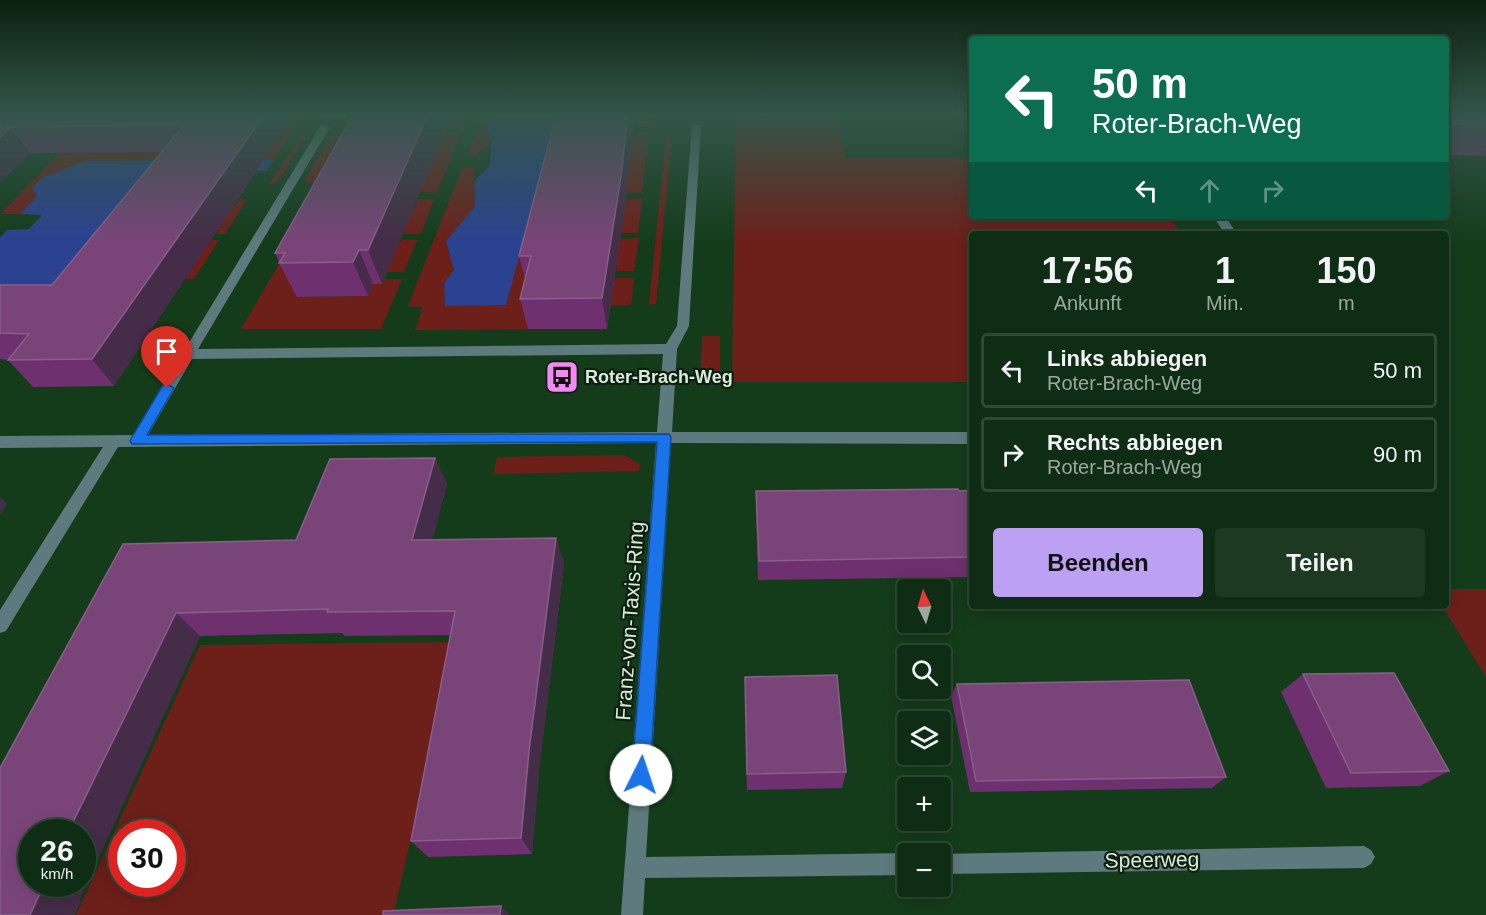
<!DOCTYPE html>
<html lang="de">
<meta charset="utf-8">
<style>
:root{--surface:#0f2d14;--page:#1d3922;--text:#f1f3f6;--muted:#9ba8a0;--line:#2f4934;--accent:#bca0f2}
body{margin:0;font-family:Arial,sans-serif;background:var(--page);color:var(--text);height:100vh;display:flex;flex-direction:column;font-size:22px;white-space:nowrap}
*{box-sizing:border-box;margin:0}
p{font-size:20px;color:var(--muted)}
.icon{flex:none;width:33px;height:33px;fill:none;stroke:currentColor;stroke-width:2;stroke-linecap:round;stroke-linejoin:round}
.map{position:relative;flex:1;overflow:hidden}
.drawer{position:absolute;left:969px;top:231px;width:480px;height:378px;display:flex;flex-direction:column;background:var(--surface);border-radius:6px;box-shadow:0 3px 15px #0003,0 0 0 2px var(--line)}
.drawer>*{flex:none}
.banner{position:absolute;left:969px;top:36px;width:480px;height:183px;border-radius:6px;box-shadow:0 3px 15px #0003,0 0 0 2px var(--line);background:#0b6e4f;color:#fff;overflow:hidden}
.needle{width:39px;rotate:355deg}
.controls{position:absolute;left:897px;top:579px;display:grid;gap:12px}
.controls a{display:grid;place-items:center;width:54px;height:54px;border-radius:6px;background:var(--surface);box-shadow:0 3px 15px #0003,0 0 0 2px var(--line);font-size:30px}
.speed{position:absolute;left:18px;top:819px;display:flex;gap:12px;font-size:30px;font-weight:700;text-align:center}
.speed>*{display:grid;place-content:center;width:78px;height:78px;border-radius:50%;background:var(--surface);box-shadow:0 3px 15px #0003,0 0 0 2px var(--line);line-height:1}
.speed small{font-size:15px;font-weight:400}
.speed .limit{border:9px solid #d22;background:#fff;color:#111}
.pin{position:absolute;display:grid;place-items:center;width:51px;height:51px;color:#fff;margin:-62px -26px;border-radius:50% 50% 50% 0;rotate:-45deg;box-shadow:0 0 6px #0007}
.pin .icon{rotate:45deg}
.me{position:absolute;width:66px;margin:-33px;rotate:4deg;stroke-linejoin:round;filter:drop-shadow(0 0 4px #0008)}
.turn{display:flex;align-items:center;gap:21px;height:126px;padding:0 24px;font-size:27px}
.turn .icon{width:78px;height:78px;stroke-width:2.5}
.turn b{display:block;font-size:42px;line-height:51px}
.lanes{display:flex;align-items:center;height:57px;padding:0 24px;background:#0003;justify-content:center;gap:30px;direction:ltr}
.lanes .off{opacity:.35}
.eta{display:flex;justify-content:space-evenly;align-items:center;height:102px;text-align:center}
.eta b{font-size:36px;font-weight:700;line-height:42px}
.primary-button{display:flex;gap:12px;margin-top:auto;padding:12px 24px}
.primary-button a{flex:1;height:69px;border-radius:6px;background:var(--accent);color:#111;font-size:24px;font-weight:700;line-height:69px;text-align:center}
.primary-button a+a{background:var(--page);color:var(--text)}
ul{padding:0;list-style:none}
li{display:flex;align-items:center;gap:18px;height:75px;margin:0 12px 9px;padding:0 12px;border:3px solid var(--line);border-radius:6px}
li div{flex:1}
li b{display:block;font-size:22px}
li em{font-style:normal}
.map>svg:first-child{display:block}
</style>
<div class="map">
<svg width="1486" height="915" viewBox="0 0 1486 915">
<rect width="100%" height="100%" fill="#143c1b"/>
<path fill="#6d1f1a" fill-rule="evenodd" d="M97,115L94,152H125L128,149L180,152L267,115H304L274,160L85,161L38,196L20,214H0Z
M313,115H467L463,129H446L447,127L444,133H461L437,193L413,191L297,297L367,296L373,284H382L384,279H402L381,329H241L326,183L304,182L331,135L349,136L359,117L311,118Z
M483,115H494L487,124L492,142L475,156H467Z
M557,115H652L651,127H639V124H633L631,138H637L638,133H649L642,192L627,193V189H619L607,281H614L615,278H634L631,305L534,306L528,329L415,330L423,307L408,306L462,168H474L475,206L446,241L454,270L444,283L445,305Z
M736,115H838L845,158H972V216H1170L1180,234H972V382H732Z
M666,135H672L656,304L649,305Z
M301,136H307L276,184H269Z
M642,198L638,233H621L626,199Z
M240,199H247L225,234H216L221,226H215L228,207L235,206Z
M418,199H434L421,234H403L406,226H398L405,209H415Z
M639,238L634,271H616L617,263H609L612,242H620V239Z
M212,240H219L194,279H186L188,276H181L202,244L210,243Z
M401,240H417L404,272H387L390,244H399Z
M702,336H720V383L700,384Z
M624,455L640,464L639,471L493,474L497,457Z
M1446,589H1486V677L1442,606H1446Z
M457,642L393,915H76L200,645ZM122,832H172V884H122Z"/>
<path fill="#2a4290" d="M494,115H557L506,305L445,306L444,283L454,270L446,241L475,206V180L489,167L492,142L486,124Z
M274,160L266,171L157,172L59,292H0V237L7,230L29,229L42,215L20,214L37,196L32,188L42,178L85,161Z"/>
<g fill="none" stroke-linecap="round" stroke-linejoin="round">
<path fill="#5f7a7e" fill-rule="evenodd" d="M692,123L701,125L689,326L677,349L672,432H972V444L671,443L646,857L908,853V875L645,878L643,915H621L656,443L118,447L6,631L0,633V610L103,447L0,448V436L133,435L321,125L330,127L198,349L666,344L677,326ZM663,354L657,432L148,435L192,359Z
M1213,216H1225L1237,234H1225Z
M1364,846L1371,850L1375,857L1371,864L1364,868L940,874V854H937Z"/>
</g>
<path fill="#6e306e" d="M0,115L291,119L114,386L33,387L8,360L0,359V285H52L162,152L30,153L0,182Z
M556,115H634L625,206L607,329H528L520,299L525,279L519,256Z
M1446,115H1486V156L1446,155Z
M447,126L382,284H373L368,296L297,297L279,263V262L275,253Z
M435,458L447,484L432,540L564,563L539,771L532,854L428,857L411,841L451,635L345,636L342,633L200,636L79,900L81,901L74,915H0L123,544L296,540Z
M972,490V577L758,580L756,512V491Z
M1303,674L1449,771L1420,786L1326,788L1281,692Z
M745,677L846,772L842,788L747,790Z
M957,684L1226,777L1212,788L970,792L951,696Z"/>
<path fill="#452c48" d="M264,115H289L291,119L114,386L92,359Z
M428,115H444L447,126L382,284L368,250Z
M628,115H634L625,206L607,329L602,298Z
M11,127L30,153L0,182V137Z
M359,250L373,284L368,296L353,262Z
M435,458L447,484L426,565L412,540Z
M0,497L7,504L0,515Z
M556,538L564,563L539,771L532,854L521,838L529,751Z
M176,613L200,636L79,900L81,901L74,915H30L43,884H82V832H68Z
M501,906L510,915H500Z"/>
<path fill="#794579" stroke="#885f88" stroke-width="1.5" d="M0,115H264L92,359L8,360L29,334L0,333V285H52L184,125L11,127L0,137Z
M353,115H428L368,250H359L353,262L279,263L285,253H275Z
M556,115H628L621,176L602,298L520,299L531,256H519Z
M1446,115H1486V125L1446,124Z
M435,458L412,540L556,538L529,751L521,838L411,841L455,611L327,612L328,609L176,613L68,832H32V884H43L41,887H43L30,915H0V768L123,544L296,540L330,459Z
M958,489L959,491L972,490V557L759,561L756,491Z
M1394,673L1449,771L1351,773L1303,674Z
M837,675L846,772L747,774L745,677Z
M1189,680L1226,777L976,781L957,684Z
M501,906L500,915H383V911Z"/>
<linearGradient id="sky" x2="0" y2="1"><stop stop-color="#0b210f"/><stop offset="0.47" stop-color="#34564a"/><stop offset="1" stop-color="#34564a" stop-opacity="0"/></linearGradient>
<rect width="1486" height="243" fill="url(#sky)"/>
<path fill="#1a73e8" stroke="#114b97" stroke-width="1.5" d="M167,384L174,388L147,435L669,434L671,437L650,775L648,781L641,784L635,781L632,775L657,442L132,444L130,441L132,437L163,385Z"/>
<defs>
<g id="bus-square" transform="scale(1.725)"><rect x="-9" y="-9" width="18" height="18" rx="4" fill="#f28af2" stroke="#0e1e10"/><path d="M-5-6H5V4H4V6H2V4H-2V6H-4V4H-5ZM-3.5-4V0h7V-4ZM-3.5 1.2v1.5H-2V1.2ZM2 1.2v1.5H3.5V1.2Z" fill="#111"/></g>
</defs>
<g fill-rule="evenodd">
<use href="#bus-square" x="562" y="377"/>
</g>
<g text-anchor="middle" stroke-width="4.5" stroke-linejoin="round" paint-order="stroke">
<g font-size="18" font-weight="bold" fill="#d7edd8" stroke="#0e1e10" text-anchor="start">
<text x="585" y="383">Roter-Brach-Weg</text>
</g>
<g font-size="21" fill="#d7edd8" stroke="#0e1e10">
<text transform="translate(630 621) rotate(-86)" y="7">Franz-von-Taxis-Ring</text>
<text transform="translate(1152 860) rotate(-1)" y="7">Speerweg</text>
</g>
</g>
</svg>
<div class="controls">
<a><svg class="needle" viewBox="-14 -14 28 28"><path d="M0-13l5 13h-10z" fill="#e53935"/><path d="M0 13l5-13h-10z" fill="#9ba8a0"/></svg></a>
<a><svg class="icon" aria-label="search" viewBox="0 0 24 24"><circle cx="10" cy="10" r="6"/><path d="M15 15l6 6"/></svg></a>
<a><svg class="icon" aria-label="layers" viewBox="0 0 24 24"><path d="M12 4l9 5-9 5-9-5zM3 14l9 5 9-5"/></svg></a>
<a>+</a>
<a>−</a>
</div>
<div class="speed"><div>26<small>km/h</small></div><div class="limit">30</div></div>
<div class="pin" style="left:167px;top:388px;background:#d93025"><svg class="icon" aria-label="arrive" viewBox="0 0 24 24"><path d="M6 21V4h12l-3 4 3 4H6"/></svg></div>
<svg class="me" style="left:641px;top:775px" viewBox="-20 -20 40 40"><circle r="19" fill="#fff"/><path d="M0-13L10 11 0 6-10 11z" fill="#1a73e8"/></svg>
<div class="banner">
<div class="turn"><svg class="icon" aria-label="left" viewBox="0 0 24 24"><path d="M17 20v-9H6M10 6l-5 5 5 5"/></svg><div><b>50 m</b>Roter-Brach-Weg</div></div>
<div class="lanes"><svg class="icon" aria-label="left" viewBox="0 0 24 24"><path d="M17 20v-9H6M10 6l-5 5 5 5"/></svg><svg class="icon off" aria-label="ahead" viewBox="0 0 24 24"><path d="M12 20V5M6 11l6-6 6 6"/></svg><svg class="icon off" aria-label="right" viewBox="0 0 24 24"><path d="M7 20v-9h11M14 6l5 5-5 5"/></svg></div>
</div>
<section class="drawer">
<div class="eta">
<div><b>17:56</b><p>Ankunft</p></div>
<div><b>1</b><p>Min.</p></div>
<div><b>150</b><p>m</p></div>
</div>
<ul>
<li><svg class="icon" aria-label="left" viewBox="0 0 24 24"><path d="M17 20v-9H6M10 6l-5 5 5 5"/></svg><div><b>Links abbiegen</b><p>Roter-Brach-Weg</p></div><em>50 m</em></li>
<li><svg class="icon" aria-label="right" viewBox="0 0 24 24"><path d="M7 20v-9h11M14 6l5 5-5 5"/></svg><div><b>Rechts abbiegen</b><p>Roter-Brach-Weg</p></div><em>90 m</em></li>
</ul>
<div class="primary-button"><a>Beenden</a><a>Teilen</a></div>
</section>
</div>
